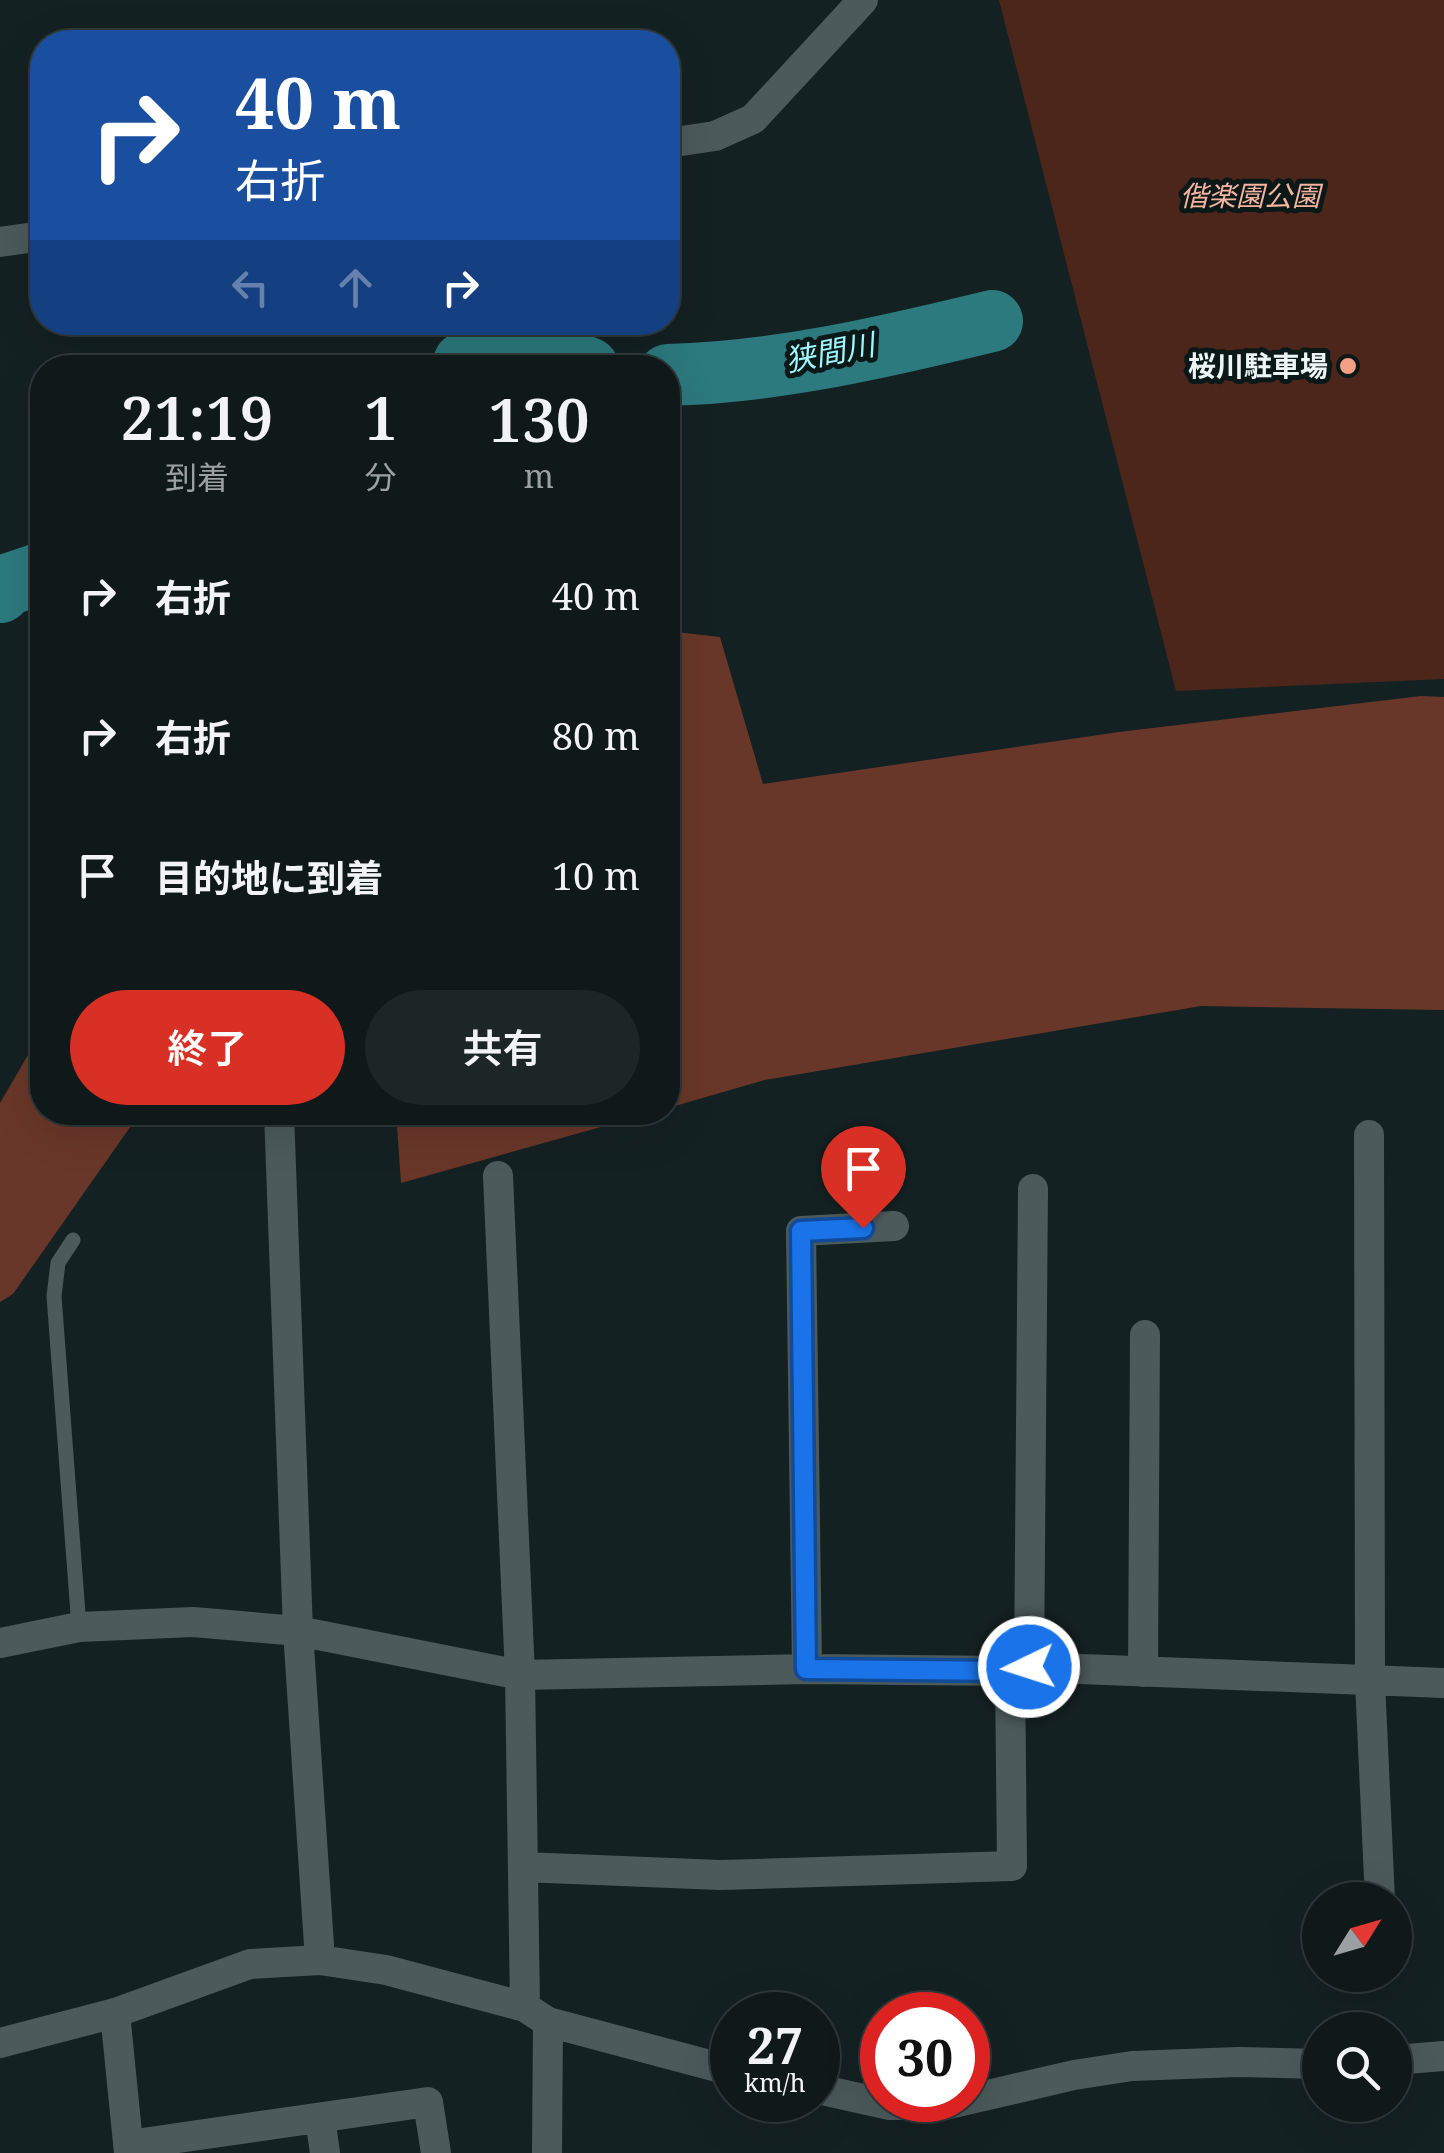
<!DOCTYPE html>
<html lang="ja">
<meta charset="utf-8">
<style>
:root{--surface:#0f191a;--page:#1d2627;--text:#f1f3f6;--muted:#9ba0a2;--line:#2f3839;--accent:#d93025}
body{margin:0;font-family:"Noto Serif","Noto Sans JP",serif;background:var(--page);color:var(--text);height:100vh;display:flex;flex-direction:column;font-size:38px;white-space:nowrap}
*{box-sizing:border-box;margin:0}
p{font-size:32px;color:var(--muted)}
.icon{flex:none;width:55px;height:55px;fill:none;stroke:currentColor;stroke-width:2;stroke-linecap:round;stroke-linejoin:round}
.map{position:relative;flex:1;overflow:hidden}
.panel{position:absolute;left:30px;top:355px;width:650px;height:770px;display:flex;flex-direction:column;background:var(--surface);border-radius:40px;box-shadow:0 10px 40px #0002,0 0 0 2px var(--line)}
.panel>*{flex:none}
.top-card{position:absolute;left:30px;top:30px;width:650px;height:305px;border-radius:40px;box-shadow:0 10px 40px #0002,0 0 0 2px var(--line);background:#1a4fa0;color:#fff;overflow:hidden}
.needle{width:65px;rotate:53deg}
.fabs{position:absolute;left:1302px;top:1882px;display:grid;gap:20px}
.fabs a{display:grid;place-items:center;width:110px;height:110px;border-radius:50%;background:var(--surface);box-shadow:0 10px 40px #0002,0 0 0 2px var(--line);font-size:50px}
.speed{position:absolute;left:710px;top:1992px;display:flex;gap:20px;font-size:50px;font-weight:700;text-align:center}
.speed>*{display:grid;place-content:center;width:130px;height:130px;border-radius:50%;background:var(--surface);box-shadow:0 10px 40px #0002,0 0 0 2px var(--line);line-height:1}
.speed small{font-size:25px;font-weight:400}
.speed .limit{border:15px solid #d22;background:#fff;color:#111}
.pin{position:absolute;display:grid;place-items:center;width:85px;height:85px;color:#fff;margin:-102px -42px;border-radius:50% 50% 50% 0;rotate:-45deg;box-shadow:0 0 10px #0007}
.pin .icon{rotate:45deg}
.me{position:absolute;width:110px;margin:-55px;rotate:266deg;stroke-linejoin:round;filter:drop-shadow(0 0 8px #0008)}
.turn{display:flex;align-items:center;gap:35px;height:210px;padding:0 40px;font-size:45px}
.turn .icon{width:130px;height:130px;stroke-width:2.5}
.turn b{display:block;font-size:70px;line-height:85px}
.lanes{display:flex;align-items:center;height:95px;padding:0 40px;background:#0003;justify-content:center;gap:50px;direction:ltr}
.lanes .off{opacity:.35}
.eta{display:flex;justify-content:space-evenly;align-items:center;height:170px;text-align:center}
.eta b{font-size:60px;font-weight:600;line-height:70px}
.cta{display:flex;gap:20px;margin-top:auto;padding:20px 40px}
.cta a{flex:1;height:115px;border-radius:60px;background:var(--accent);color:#fff;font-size:40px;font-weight:600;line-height:115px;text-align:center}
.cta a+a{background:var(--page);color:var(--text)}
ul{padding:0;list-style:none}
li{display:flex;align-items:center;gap:30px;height:140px;padding:0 40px}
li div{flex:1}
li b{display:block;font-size:38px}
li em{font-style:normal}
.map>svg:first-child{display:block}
</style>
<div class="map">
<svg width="1444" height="2153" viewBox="0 0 1444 2153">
<rect width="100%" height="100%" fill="#142122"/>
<path fill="#4c261b" d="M999,0H1444V679L1176,691Z"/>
<path fill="#693729" d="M668,631L720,637L763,784L1119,732L1421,696L1444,697V1010L1201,1006L765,1080L668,1108Z
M42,1031V1112L140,1113L13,1294L0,1302V1103Z
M396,1113V1112L651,1113L401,1183Z"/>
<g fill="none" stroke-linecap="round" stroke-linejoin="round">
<path stroke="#2c7a7e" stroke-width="62" d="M462,368L464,363L530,347L588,368
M668,375C778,372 885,347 992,321
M0,592L4,586L42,573"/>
<path stroke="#4c5a5b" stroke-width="15" d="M73,1240L58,1263L54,1296L79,1627"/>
<path stroke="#4c5a5b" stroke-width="30" d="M668,143L715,136L753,119L863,0
M0,242L42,236
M279,1112L298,1631L320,1960
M1369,1135L1370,1681L1380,1900
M498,1176L520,1675L525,2007
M0,1643L79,1627L193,1622L298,1631L520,1675L807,1669L1010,1671L1029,1667L1444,1683
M1029,1667L1033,1189
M807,1669L801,1231L894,1226
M1143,1672L1145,1335
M523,1867L720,1875L1012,1866L1010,1671
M115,2013L129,2153
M0,2043L115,2013L250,1964L320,1960L386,1970L525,2007L548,2022L732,2071
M1395,2060L1444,2056
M818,2089L890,2105H945L1074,2075L1132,2066L1238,2062L1320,2064
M320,2118L325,2153
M129,2145L428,2102L436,2153
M547,2153L548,2022"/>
</g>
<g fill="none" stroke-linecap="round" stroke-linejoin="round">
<g stroke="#114b97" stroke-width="25">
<path id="route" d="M863,1228L801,1231L806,1669L1010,1671L1029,1667"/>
</g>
<use href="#route" stroke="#1a73e8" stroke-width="18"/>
</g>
<circle fill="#f39f86" stroke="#0b1818" stroke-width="4" cx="1348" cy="366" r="10"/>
<g text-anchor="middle" stroke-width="10" stroke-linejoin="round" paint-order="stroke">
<g font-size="28" font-style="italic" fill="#f6b39f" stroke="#0b1818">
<text x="1250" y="206">偕楽園公園</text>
</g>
<g font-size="28" font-weight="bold" fill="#edf6f6" stroke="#0b1818" text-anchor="end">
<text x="1328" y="376">桜川駐車場</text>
</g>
<g font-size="30" font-style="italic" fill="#9ff6fb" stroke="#0b1818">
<text transform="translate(830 353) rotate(-11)" y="10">狭間川</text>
</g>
</g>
</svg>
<div class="fabs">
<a><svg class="needle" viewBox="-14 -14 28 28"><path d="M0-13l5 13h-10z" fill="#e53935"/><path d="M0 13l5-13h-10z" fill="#9ba0a2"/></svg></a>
<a><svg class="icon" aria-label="search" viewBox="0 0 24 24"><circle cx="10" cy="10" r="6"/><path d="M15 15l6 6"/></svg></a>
</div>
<div class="speed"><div>27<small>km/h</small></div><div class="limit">30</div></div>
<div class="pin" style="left:863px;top:1228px;background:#d93025"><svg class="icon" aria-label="arrive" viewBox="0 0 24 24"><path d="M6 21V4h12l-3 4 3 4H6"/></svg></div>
<svg class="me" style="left:1029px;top:1667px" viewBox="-20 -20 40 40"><circle r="17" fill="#1a73e8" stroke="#fff" stroke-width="3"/><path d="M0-11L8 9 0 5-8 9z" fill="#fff"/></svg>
<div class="top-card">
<div class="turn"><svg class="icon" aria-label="right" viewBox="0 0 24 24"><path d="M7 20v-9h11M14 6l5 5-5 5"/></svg><div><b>40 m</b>右折</div></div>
<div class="lanes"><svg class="icon off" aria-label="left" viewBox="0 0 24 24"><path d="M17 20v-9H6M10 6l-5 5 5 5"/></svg><svg class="icon off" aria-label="ahead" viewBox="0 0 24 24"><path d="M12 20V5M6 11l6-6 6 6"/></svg><svg class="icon" aria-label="right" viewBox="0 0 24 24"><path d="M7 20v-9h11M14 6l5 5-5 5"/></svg></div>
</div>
<section class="panel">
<div class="eta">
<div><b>21:19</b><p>到着</p></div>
<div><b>1</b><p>分</p></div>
<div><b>130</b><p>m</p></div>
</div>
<ul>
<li><svg class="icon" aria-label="right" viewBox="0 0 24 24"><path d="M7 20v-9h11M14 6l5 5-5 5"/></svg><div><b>右折</b></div><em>40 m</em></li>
<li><svg class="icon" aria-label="right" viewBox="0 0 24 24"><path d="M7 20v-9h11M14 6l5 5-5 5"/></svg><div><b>右折</b></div><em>80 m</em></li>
<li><svg class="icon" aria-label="arrive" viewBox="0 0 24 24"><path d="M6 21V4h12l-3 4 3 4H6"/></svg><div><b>目的地に到着</b></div><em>10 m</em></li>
</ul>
<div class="cta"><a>終了</a><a>共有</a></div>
</section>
</div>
